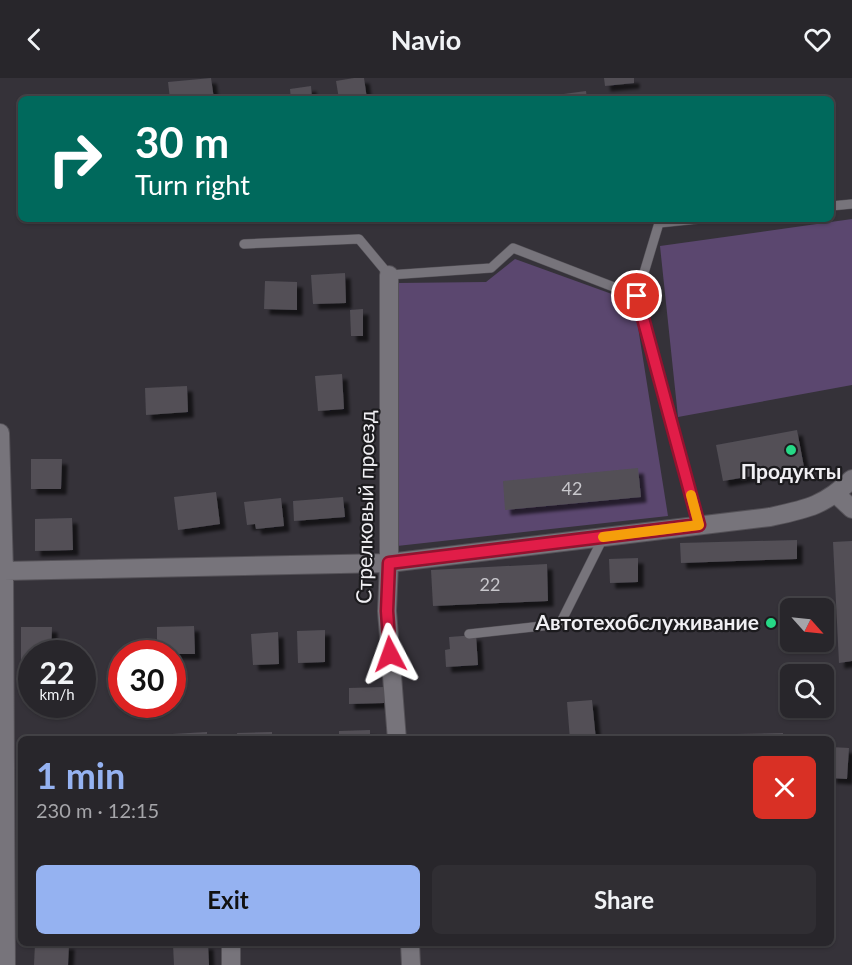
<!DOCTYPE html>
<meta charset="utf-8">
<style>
:root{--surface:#28262b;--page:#302e33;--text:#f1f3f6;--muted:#a5a5a9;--line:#444347;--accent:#95b2f1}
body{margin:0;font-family:Lato,sans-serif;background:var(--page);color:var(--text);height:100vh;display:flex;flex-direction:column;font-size:22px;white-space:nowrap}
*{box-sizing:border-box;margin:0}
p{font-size:20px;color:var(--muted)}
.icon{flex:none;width:33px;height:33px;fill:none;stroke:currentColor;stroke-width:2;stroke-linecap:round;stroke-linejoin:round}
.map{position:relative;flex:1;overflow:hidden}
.side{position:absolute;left:18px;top:658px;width:816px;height:210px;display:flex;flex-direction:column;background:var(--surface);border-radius:9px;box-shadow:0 2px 4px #0004,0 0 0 2px var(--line)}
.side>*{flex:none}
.guide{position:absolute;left:18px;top:18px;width:816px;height:126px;border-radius:9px;box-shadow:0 2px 4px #0004,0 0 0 2px var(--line);background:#00695c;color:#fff;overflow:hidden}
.needle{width:39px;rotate:117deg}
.tools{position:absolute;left:780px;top:520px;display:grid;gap:12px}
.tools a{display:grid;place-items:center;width:54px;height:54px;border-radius:9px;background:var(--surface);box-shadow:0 2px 4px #0004,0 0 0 2px var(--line);font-size:30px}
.speed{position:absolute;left:18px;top:562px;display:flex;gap:12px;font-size:30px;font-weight:700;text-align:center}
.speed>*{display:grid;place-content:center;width:78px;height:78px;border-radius:50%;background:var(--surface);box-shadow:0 2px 4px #0004,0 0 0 2px var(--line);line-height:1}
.speed small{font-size:15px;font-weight:400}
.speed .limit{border:9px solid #d22;background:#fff;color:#111}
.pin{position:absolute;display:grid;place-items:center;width:51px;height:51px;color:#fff;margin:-26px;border:3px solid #fff;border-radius:50%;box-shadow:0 2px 6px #0007}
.me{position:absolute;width:66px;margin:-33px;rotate:356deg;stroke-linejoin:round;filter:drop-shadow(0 0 4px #0008)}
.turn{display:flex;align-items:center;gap:21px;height:126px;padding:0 18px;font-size:27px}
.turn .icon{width:78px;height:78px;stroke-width:2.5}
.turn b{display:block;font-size:42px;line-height:51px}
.round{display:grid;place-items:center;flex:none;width:63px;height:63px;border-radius:9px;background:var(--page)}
.head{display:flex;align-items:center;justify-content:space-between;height:102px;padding:0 18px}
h1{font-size:36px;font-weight:700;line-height:45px;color:var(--accent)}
.primary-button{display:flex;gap:12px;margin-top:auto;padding:12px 18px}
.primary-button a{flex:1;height:69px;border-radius:9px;background:var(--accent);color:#111;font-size:24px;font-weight:700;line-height:69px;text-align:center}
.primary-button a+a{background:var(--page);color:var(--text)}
header{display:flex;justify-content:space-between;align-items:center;height:78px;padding:0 18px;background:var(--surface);font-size:27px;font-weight:700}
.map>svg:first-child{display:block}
</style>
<header><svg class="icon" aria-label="back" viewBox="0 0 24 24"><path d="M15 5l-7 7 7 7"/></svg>Navio<svg class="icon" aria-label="heart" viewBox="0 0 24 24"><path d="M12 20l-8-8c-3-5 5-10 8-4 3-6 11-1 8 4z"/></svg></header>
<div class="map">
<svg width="852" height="887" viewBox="0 0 852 887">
<defs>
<filter id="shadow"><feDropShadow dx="5.5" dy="5.5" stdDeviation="1.5" flood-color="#0009"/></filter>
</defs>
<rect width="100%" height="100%" fill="#353239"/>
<path fill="#5b476f" d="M852,141V307L678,339L660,168Z
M515,181L634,224L668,438L397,468L398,205L486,204Z"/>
<path fill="#524f56" filter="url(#shadow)" d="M211,0L214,21H170L168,4Z
M354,0H364L367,21H339L336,3Z
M604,0H634V5L605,8Z
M311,8L312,21H291L290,11Z
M586,13L587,21H550L549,18Z
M345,195L346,225L313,226L311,197Z
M265,203L297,204V232L264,231Z
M363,231V258H351L350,232Z
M342,296L344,331L318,333L315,298Z
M187,308L188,334L146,337L145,310Z
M797,352L804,389L723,403L716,367Z
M31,381H62L61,411H31Z
M638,390L641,419L505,432L503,403Z
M216,414L220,446L178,452L174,419Z
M343,419L345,439L294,443L293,423Z
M281,420L284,448L256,451L255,446L247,447L244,424Z
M72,440L73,472L35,473V441Z
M797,462V481L681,485L680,465Z
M852,463V583L839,585L833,464Z
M638,480V504L610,505L609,481Z
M547,486L548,523L433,528L431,492Z
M194,548L195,576H157V549Z
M21,549H52L51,576H32V603H21Z
M325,552V584L298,585L297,553Z
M278,554L279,586L253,587L251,556Z
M476,557L478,587L446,589L445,572L450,571L449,559Z
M384,609V625L349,626V610Z
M592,622L596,662H570L567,624Z
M370,652V662H339V653Z
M207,654V662H172V656Z
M272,654V662H238L237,655Z
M783,655V662H736V656Z
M831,669L849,670L847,701L831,700Z
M35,866H69L68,887H34Z
M173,866H208L209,887H174Z"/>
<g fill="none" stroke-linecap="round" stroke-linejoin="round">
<g stroke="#545157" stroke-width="10">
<path id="lane" d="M831,128L852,126
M244,166L359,161L389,197L491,190L513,170L637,218L659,145L698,141
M637,218L699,447
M469,556L560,546L604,458"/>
</g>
<g stroke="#545157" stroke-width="20">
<path id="street" d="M389,197V485L387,533L397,662
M0,355L4,493L6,887
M836,416L852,431
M4,493L389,485L770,439C807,431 824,428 852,401
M231,866V887
M410,866L411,887"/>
</g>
<use href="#lane" stroke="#77747b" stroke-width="9"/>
<use href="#street" stroke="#77747b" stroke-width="18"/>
</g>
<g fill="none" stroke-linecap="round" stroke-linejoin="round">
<g stroke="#92132f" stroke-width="15">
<path id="route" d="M390,576L387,533L389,485L699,447L637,218"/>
</g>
<use href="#route" stroke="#e11d48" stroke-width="10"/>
<path stroke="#f59e0b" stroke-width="10" d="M603,459L699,447L691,417"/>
</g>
<g fill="#26d886" stroke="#1c1b1e" stroke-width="2">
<circle cx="791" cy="372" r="6"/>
<circle cx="771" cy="545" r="6"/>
</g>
<g text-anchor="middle" stroke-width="4.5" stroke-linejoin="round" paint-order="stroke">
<g font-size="18" fill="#c8c7cc">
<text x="572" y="417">42</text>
<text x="490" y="513">22</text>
</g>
<g font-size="21" font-weight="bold" fill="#f0eff3" stroke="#1c1b1e">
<text x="791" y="401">Продукты</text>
<text x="759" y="552" text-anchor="end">Автотехобслуживание</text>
</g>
<g font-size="21" fill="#f0eff3" stroke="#1c1b1e">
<text transform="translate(366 429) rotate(-89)" y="7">Стрелковый проезд</text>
</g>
</g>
</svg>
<div class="tools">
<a><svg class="needle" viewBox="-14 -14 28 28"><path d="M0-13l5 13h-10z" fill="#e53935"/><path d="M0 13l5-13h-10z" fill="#a5a5a9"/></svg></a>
<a><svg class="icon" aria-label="search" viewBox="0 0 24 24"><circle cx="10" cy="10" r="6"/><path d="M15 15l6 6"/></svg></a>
</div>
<div class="speed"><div>22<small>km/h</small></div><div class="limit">30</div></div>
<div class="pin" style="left:637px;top:218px;background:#d93025"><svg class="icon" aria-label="arrive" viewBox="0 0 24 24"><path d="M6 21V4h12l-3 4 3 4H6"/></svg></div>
<svg class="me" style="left:390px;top:576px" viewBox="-20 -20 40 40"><path d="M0-17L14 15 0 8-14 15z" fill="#e11d48" stroke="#fff" stroke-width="4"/></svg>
<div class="guide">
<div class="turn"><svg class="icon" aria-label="right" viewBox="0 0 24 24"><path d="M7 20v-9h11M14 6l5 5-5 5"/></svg><div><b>30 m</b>Turn right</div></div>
</div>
<section class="side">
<div class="head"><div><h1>1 min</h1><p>230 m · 12:15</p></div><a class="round" style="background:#d93025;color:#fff"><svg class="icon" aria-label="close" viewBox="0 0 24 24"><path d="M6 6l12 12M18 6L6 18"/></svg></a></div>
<div class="primary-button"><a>Exit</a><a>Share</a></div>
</section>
</div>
